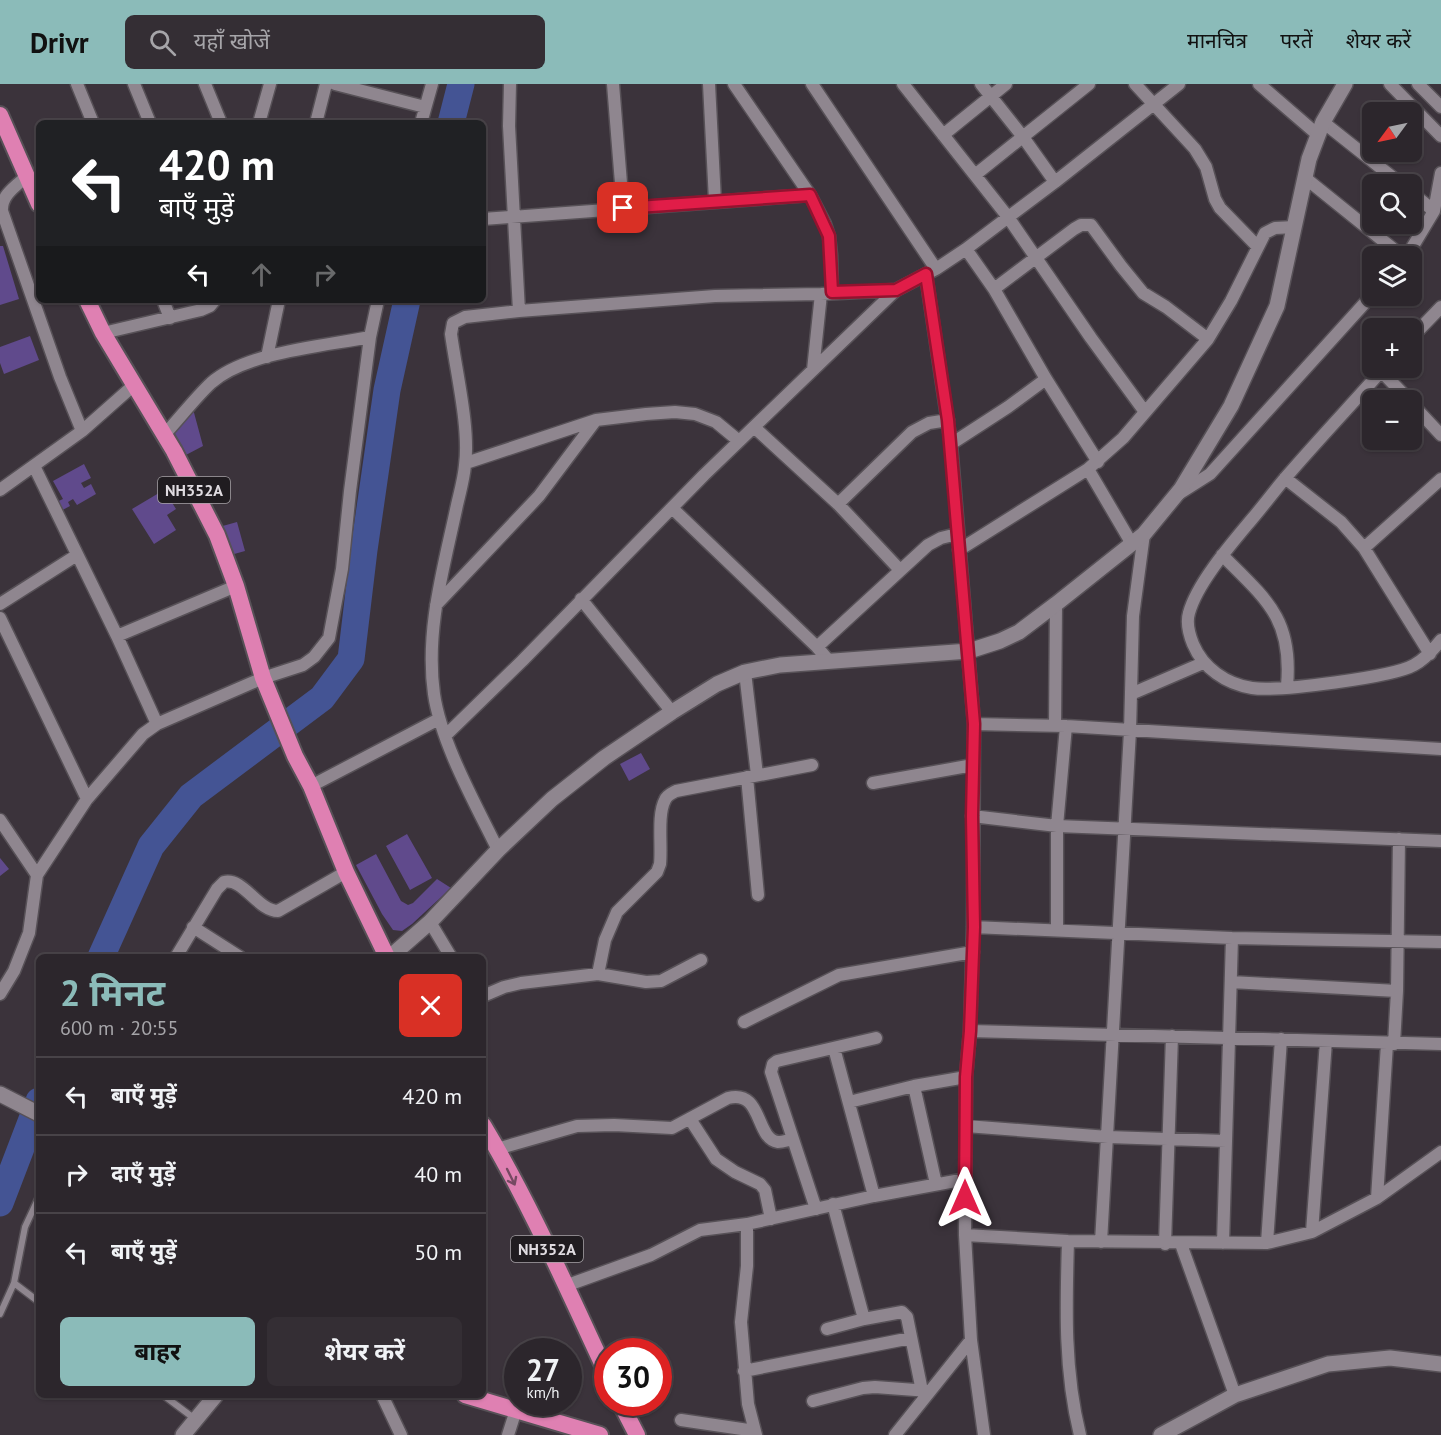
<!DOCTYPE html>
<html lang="hi">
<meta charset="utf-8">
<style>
:root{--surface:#2c262c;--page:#342e34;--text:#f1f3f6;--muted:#a6a5a9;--line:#484348;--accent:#8bbbb9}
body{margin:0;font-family:"PT Sans","Noto Sans Devanagari",sans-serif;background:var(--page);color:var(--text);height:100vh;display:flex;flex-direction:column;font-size:22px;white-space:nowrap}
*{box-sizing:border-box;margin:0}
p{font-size:20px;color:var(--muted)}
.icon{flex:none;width:33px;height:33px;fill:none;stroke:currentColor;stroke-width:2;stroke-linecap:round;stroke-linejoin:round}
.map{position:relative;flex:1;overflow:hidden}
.details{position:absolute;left:36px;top:870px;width:450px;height:444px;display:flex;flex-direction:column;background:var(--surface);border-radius:9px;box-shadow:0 2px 4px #0004,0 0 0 2px var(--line)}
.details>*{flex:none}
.banner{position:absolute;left:36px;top:36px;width:450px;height:183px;border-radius:9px;box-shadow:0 2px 4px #0004,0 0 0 2px var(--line);background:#202124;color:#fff;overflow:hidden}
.needle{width:39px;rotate:237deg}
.fabs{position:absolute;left:1362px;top:18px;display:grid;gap:12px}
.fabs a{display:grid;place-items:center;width:60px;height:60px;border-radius:9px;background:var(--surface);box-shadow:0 2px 4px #0004,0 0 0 2px var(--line);font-size:30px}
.speed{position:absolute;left:504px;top:1254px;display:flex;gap:12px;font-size:30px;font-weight:700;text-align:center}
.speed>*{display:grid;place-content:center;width:78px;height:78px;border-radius:50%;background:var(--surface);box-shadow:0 2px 4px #0004,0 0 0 2px var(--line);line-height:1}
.speed small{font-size:15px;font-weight:400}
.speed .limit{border:9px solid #d22;background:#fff;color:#111}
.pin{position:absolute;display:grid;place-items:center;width:51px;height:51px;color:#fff;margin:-26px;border-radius:12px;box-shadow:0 3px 9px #0006}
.me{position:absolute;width:66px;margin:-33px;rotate:0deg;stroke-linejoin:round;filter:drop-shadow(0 0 4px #0008)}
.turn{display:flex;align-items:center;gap:21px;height:126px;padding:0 24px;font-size:27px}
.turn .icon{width:78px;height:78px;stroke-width:2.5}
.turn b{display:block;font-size:42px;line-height:51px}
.lanes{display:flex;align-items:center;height:57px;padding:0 24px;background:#0003;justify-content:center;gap:30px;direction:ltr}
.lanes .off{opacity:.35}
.round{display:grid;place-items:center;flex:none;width:63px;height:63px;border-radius:9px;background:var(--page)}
.summary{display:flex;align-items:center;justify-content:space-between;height:102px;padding:0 24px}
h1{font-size:36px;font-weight:700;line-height:45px;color:var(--accent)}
.button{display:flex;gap:12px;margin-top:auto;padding:12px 24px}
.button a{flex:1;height:69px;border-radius:9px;background:var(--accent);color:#111;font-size:24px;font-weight:700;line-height:69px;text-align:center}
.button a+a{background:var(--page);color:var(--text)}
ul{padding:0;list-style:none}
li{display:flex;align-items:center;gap:18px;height:78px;padding:0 24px;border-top:2px solid var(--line)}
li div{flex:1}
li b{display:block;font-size:22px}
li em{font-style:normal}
header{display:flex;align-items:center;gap:36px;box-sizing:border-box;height:84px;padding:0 30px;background:var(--accent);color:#111}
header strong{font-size:28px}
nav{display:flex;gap:33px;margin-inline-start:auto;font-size:21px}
.search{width:420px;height:54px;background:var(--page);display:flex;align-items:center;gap:15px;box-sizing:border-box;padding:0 21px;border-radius:9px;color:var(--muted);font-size:22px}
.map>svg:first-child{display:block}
</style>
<header>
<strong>Drivr</strong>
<div class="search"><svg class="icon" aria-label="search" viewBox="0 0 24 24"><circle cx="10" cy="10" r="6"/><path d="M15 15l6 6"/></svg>यहाँ खोजें</div>
<nav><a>मानचित्र</a><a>परतें</a><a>शेयर करें</a></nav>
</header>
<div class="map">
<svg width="1441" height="1351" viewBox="0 0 1441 1351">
<rect width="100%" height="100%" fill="#3b333b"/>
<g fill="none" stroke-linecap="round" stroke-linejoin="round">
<path stroke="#445494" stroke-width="27" d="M451,39L461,0
M101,873L151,762L191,712L322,614L351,575L364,466L387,306L407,216
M0,1119L39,1017"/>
</g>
<path fill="#604a8c" d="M0,162H3L19,215L0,221Z
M30,252L39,276L4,290L0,279V263Z
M193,325L203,362L184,372L172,350Z
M84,380L91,394L81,399L84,404L91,400L96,410L77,421L73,415L68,418L70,422L57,429L52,420L63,415L53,397Z
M164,406L176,425L167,431L176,446L154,460L132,425Z
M237,438L245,467L227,472L219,443Z
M641,669L650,685L629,697L620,680Z
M407,750L432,794L410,806L386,762Z
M376,770L401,817L408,821L413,819L437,795L451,804L412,840L402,847L393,846L382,830L356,781Z
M0,774L9,785L0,792Z"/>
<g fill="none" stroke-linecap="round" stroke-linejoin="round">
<g stroke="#575157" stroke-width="9">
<path id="service" d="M14,1199L39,1218
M0,1230L14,1199L25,1143L39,1113
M529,1268L530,1260
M163,1311L195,1335"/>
</g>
<g stroke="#575157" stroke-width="15">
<path id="minor" d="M77,0L93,39
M134,0L150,39
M205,0L221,39
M335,0L425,23
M510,0L509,42L519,227
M613,0L623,124
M709,0L715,117
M734,0L810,111L825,140L829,152L831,171L832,208
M812,0L936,185
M903,0L1008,133L1091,254L1145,328
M981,0L1023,53L1055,98
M1135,0L1195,65L1206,83L1215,115L1220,124L1257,162
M1259,0L1318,51
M1390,0L1441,52
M1418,0L1441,23
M1323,38L1401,100
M259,39L270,0
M316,39L326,0
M421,39L432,0
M943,51L1006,0
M975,91L1089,0
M27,92C16,102 1,111 2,127L60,293L82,347
M1304,93L1402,172
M1412,109L1434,127
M483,135L810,111
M966,165L994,205L1046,295L1098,378
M1407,172L1434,127L1441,89
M926,191L951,360L974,640L973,843L970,947L966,993L965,1151L971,1256L984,1351
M994,205L1074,145L1081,141H1091L1121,182L1143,209L1166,223L1208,255
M163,216L170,234
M103,249L201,226L210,222L215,216
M1412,253L1441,223
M267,273L279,216
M1384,284C1352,320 1318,356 1287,392C1275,406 1264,421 1252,435C1232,459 1197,499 1189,529C1186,539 1189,550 1193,560C1203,584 1226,600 1252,604C1278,608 1393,593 1414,581C1425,575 1433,566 1441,556
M813,286L821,210
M1381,287L1409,316
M1412,320L1441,351
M754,343L838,420L900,486
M164,351C180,334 194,315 211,299C246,268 324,262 370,253
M951,360L1008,323L1046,295
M466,379L596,336L646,330L675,328L695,330L716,338L739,357
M34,382L117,552L157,640
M1088,385L1132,460
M1285,394L1341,438L1364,464L1430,570
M0,406L82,347L134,301
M1177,411L1210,390L1372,211
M838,420L912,348L929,339L948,336
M672,424L817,563L829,577
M1364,464L1441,395
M959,466L1088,385L1123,354L1208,255L1231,217L1265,149L1275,144L1295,143
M1222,471C1267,516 1293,535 1287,602
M581,515L672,628
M0,520L77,471
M436,521L539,412L596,336
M0,534L87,715
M117,552L236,502
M817,563L928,461L941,454L957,450
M745,588L757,691
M1131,610L1203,579
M974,640L1066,642L1441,665
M1055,642L1056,520
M446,651L522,577L704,391L896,206
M747,693L758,811
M873,699L973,681
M311,702L439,635
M972,732L1057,742L1441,757
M0,736L37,791
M498,766C476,721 441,659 434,610C425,546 444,483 457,421C460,408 464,394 465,381C470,345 456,287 451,250L453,239L465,233L519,227L715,212L821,210L896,206L936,185L966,165L1055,98L1179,0
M430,838L451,873
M193,843L240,873
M973,843L1232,854L1441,858
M1057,846V742L1066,642
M176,873L217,805L224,798C243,793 258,827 278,827L346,788
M598,890L605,856L617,828L657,788L660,780C662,762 657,731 665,716C667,711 672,709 676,707L812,681
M1231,898L1397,907
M0,910L14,887L29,849L37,791L87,715L143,650L157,640L263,594L303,581L314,573L329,554L342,485L350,407L370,253L378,216
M483,912L504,903L521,899L598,890L646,898L661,897L701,876
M744,938L839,891L973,868
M970,947L1441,960
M1394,960L1397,907L1399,755
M834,964L874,1112
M914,1002L936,1100
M849,1018L914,1002L966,993
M690,1035L716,1075L735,1088L760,1100L765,1106L771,1135
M966,1042L1108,1053L1226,1057
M497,1065L577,1042L614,1041L672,1044L728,1014C763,1005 755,1055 778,1058C783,1058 788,1056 793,1055
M1377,1114L1387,960
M833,1120L864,1235
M816,1125L771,988L773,980L777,977L876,954
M747,1140V1182L741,1238L748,1320L756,1351
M1312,1148L1326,957
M965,1151L1068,1157L1267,1159L1312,1148L1377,1114L1441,1068
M1068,1157C1066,1223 1064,1287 1080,1351
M1101,1158L1130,647L1133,532L1144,450
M1223,1159L1232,854
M1267,1159L1281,955
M1165,1160L1172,952
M1181,1160L1235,1311
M565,1202L651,1171L700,1146L747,1140L874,1112L966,1095
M827,1245L864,1235L902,1228L907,1233L922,1307
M744,1287L911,1254
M382,1311L401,1351
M813,1317L863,1304L875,1303L929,1307
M681,1336L755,1347
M508,1351L516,1326
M895,1351L971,1256"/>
</g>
<g stroke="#575157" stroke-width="18">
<path id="tertiary" d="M390,873L430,838L498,766L552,715L604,674L672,628L717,600L745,588L780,581L969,567L1000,557L1019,548L1056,520L1144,450L1181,405L1231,322L1277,222L1309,75L1323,38L1345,0
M1161,1351L1235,1311L1328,1280L1390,1274L1441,1280"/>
</g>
<g stroke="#575157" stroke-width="18">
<path id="secondary" d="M0,1010L39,1030
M183,1351L216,1311"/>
</g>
<g stroke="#575157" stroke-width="20">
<path id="trunk" d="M0,31L39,120
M87,216L103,249L174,367L217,451L236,502L263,594L295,672L311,702L346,788L387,873
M483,1041C530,1119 569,1209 608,1292
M465,1311L600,1351
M620,1318L637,1351"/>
</g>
<use href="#service" stroke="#8f868f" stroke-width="6"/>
<use href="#minor" stroke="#8f868f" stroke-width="12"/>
<use href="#tertiary" stroke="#8f868f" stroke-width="15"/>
<use href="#secondary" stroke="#8f868f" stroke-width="15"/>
<use href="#trunk" stroke="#df80b2" stroke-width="16"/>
</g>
<defs><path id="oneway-shaft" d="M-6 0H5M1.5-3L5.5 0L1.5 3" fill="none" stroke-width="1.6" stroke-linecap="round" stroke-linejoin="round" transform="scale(1.5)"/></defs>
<use stroke="#764962" href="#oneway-shaft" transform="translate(511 1093) rotate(64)"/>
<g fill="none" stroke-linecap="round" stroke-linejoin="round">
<g stroke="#92132f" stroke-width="15">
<path id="route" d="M623,124L810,111L829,152L832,208L896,206L926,190L948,336L974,640L972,732L974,843L970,947L966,993L965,1114"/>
</g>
<use href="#route" stroke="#e11d48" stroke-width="10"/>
</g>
<g text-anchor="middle" stroke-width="6" stroke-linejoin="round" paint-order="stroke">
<g fill="#201c20" stroke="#a6a2a6" stroke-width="1.5">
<rect x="158" y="393" width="72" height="26" rx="4.5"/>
<rect x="511" y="1152" width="72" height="26" rx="4.5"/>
</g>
<g font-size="16" font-weight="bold" fill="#dfdbe0">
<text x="194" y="412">NH352A</text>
<text x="547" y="1171">NH352A</text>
</g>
</g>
</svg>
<div class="fabs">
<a><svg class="needle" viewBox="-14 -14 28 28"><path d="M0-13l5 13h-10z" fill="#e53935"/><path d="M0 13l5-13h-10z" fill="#a6a5a9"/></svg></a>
<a><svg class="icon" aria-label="search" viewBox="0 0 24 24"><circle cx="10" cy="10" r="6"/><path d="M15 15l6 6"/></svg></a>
<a><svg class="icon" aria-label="layers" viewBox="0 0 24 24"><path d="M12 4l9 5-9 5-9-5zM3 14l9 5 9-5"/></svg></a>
<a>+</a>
<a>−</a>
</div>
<div class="speed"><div>27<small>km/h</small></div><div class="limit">30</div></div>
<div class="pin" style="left:623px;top:124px;background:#d93025"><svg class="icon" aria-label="arrive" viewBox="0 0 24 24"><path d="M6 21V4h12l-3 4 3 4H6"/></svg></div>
<svg class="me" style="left:965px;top:1114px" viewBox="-20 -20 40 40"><path d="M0-17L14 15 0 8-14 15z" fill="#e11d48" stroke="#fff" stroke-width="4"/></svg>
<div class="banner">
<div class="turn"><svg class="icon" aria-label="left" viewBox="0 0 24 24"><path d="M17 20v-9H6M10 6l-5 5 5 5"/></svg><div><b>420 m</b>बाएँ मुड़ें</div></div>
<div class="lanes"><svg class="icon" aria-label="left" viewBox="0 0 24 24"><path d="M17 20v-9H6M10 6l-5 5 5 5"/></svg><svg class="icon off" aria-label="ahead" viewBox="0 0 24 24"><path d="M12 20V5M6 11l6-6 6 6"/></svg><svg class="icon off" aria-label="right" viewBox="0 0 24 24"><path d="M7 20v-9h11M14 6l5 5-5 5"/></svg></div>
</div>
<section class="details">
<div class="summary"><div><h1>2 मिनट</h1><p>600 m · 20:55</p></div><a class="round" style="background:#d93025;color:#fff"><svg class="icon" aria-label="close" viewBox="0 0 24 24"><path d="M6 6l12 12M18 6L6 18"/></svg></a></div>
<ul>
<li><svg class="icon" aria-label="left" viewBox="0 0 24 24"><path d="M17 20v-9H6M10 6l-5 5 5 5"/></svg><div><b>बाएँ मुड़ें</b></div><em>420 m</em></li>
<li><svg class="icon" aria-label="right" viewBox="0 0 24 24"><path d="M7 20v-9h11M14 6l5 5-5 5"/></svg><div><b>दाएँ मुड़ें</b></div><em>40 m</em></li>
<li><svg class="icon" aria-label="left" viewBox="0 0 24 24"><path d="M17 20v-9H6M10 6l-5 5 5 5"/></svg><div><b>बाएँ मुड़ें</b></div><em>50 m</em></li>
</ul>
<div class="button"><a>बाहर</a><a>शेयर करें</a></div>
</section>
</div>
